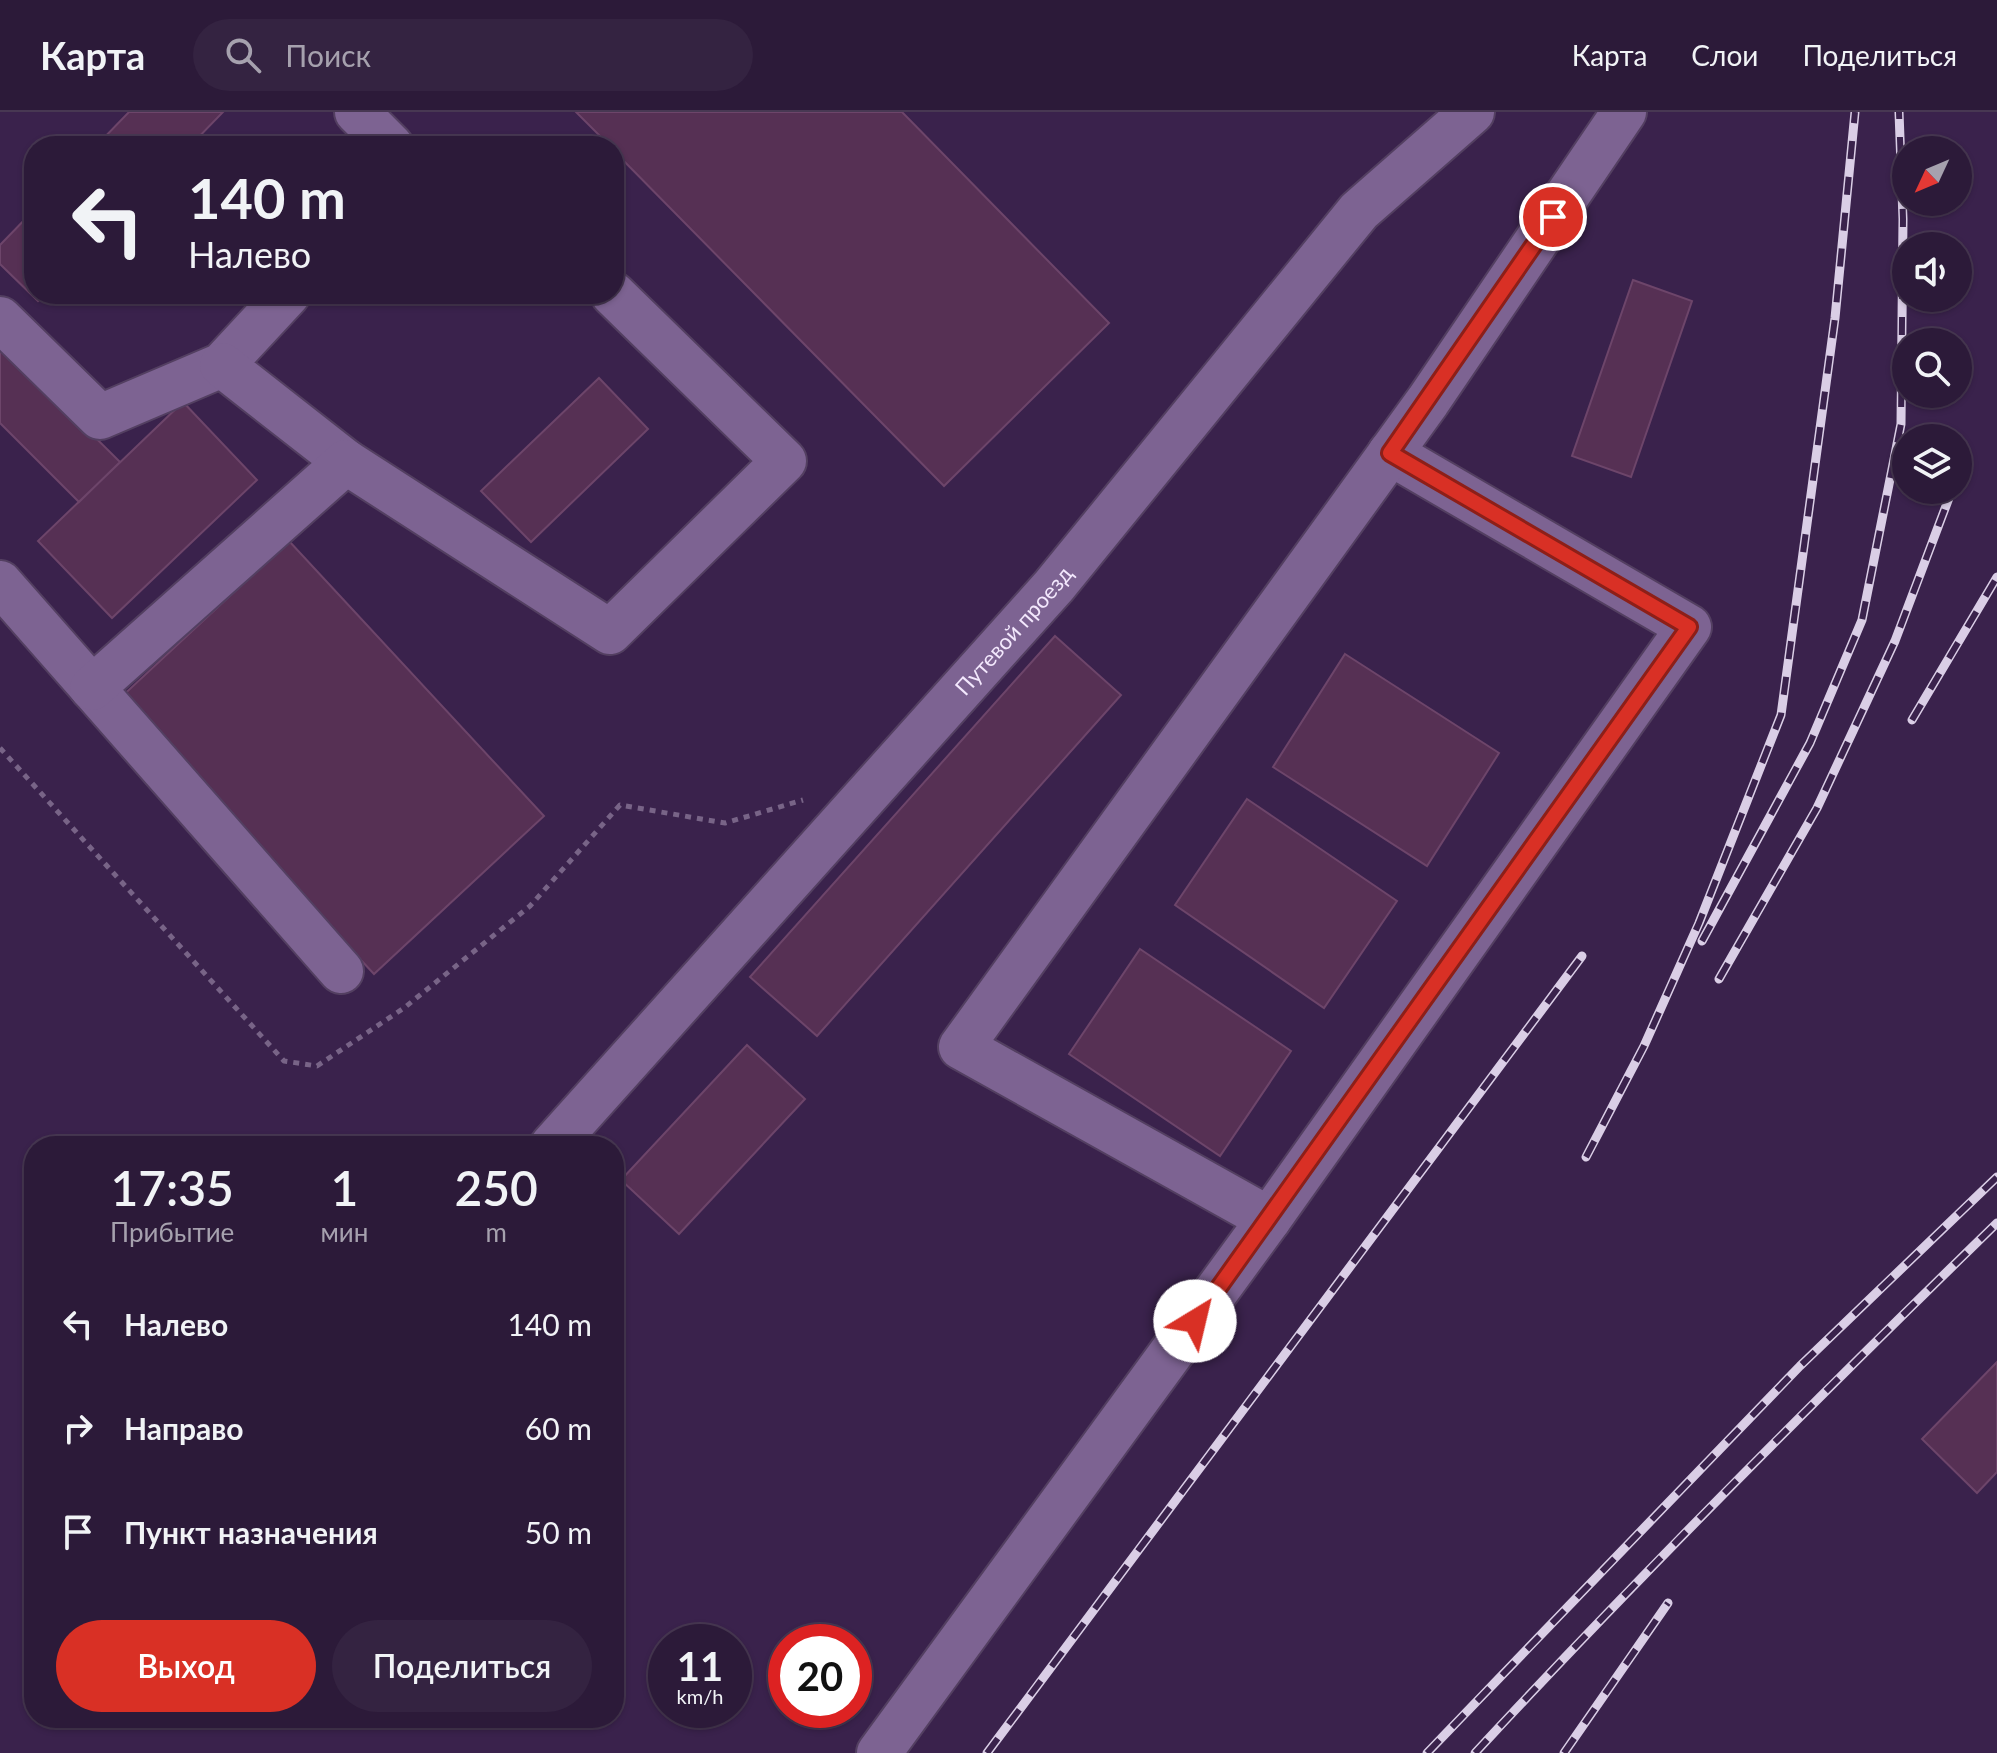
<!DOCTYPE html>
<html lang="ru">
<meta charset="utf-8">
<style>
:root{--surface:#2c1a39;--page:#342341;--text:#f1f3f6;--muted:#a6a1ae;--line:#483853;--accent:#d93025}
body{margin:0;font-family:Lato,sans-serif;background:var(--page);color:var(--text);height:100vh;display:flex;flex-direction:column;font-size:30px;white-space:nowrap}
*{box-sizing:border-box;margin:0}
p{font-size:26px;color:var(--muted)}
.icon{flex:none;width:44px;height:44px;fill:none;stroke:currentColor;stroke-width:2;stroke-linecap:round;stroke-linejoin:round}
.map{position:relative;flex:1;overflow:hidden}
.side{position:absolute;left:24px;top:1024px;width:600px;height:592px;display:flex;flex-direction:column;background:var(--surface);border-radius:32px;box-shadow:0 2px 6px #0004,0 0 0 2px var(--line)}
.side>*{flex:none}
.hud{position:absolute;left:24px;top:24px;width:600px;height:168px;border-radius:32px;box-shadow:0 2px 6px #0004,0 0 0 2px var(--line);background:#2c1a39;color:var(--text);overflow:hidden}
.needle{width:52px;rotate:226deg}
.fabs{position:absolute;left:1892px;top:24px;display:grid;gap:16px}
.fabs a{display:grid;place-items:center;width:80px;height:80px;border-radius:50%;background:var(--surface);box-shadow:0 2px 6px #0004,0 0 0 2px var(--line);font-size:40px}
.speed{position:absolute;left:648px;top:1512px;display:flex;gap:16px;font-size:40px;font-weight:700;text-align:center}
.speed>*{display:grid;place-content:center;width:104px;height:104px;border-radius:50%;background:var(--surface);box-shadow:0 2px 6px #0004,0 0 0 2px var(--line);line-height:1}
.speed small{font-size:20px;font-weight:400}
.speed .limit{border:12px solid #d22;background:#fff;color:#111}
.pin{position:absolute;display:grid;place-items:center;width:68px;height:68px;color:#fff;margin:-34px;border:4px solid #fff;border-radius:50%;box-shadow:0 2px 8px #0007}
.me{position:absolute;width:88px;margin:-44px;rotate:36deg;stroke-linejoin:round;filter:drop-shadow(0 0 6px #0008)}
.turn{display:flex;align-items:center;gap:28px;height:168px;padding:0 32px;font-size:36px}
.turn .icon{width:104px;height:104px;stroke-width:2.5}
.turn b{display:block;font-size:56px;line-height:68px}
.eta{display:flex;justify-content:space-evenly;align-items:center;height:136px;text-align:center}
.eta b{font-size:48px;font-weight:600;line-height:56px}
.action{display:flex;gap:16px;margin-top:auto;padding:16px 32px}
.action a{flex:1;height:92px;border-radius:48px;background:var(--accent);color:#fff;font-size:32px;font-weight:600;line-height:92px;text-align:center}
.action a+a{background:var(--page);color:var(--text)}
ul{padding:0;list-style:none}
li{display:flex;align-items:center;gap:24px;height:104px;padding:0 32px}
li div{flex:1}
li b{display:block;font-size:30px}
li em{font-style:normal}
header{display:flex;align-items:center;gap:48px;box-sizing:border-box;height:112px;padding:0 40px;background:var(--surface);border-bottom:2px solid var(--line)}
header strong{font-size:38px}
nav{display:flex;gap:44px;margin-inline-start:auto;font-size:28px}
.search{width:560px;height:72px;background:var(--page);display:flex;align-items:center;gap:20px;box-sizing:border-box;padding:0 28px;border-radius:44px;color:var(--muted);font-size:30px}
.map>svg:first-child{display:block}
</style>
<header>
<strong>Карта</strong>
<div class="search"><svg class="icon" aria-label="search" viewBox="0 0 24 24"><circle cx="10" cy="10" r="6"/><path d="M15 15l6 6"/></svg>Поиск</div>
<nav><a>Карта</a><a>Слои</a><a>Поделиться</a></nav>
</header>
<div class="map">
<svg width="1997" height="1641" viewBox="0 0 1997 1641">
<rect width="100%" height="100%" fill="#3a224c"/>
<path fill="#563054" stroke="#6d456a" stroke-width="2" d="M129,0H223L190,34H96Z
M576,0H902L1109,211L944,374L614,39V34H610Z
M34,98V182H45L38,189L0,152V133Z
M1633,168L1692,189L1631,365L1572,344Z
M0,231L120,350L79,390L0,311Z
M599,266L648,317L531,430L481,379Z
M183,290L257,368L112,506L38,429Z
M289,429L544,704L374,862L118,588Z
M1055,524L1121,583L817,924L750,865Z
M1345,542L1499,641L1427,754L1273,655Z
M1247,687L1397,789L1324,896L1175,793Z
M1140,837L1291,939L1220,1044L1069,942Z
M747,933L805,987L679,1122L621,1068Z
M1997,1250V1360L1977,1381L1922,1327Z"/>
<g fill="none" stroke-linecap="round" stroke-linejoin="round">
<g stroke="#533f61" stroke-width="48">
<g id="minor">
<path d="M357,0L391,34"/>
<path d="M0,207L100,305L222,253L288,182"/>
<path d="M222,253L346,350"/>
<path d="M0,471L341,859"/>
<path d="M92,576L346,350L610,520L784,349L613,182"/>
<path id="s1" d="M552,1034L1054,474L1359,99L1472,0"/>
<path d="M1269,1107L1689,515L1390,341"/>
<path d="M879,1641L1269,1107L961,935L1428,289L1624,0"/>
</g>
</g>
<path stroke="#786487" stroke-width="5" stroke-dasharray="6 6" stroke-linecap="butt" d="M0,636L284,949L317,954L404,896L530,794L620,693L725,711L803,688"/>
<use href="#minor" stroke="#7d6392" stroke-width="44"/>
<g stroke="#dacee6" stroke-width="9">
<path id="rail" d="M1958,363L1962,353
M1912,608L1997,465
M1702,829L1810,631L1862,508L1901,312L1903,107L1899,0
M1719,867L1817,696L1895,529L1952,378
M1586,1045L1644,934L1699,811L1781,603L1835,206L1855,0
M987,1641L1582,844
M1427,1641L1800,1254L1997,1065
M1475,1641C1644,1459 1819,1284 1997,1111
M1564,1641L1668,1491"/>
</g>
<use href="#rail" stroke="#3a224c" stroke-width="6" stroke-dasharray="18" stroke-linecap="butt"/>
</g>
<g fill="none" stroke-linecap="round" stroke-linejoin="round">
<g stroke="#8d1f18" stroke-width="20">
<path id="route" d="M1195,1209L1689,515L1390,341L1553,105"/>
</g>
<use href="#route" stroke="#d93025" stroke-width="14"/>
</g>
<g text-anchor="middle" stroke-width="8" stroke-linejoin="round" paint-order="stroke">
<g font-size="22" fill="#f3e8fd" stroke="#3a224c">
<text dy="8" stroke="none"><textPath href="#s1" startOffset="692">Путевой проезд</textPath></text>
</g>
</g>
</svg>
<div class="fabs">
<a><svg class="needle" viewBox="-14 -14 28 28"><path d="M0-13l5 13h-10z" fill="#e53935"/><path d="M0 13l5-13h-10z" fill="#a6a1ae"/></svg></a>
<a><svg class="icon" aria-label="sound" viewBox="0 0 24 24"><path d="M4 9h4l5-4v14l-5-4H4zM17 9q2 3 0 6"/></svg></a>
<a><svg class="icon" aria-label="search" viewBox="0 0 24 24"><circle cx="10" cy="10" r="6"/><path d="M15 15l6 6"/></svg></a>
<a><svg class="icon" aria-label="layers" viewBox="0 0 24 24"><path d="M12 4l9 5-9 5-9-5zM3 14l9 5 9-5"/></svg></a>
</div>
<div class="speed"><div>11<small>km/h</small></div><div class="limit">20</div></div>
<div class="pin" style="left:1553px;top:105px;background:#d93025"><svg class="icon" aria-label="arrive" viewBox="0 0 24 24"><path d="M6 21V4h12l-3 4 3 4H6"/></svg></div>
<svg class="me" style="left:1195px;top:1209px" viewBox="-20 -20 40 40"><circle r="19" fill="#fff"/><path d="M0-13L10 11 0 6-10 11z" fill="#d93025"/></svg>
<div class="hud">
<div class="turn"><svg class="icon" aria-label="left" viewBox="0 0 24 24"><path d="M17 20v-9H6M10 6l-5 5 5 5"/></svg><div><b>140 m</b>Налево</div></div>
</div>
<section class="side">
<div class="eta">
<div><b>17:35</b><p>Прибытие</p></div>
<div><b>1</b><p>мин</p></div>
<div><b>250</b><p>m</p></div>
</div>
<ul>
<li><svg class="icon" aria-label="left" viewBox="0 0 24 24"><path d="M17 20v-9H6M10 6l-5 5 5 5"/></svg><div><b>Налево</b></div><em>140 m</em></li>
<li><svg class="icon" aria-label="right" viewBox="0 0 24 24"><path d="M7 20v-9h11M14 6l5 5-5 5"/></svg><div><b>Направо</b></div><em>60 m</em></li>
<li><svg class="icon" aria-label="arrive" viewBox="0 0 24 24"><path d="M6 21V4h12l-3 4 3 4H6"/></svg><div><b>Пункт назначения</b></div><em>50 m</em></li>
</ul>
<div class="action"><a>Выход</a><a>Поделиться</a></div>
</section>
</div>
